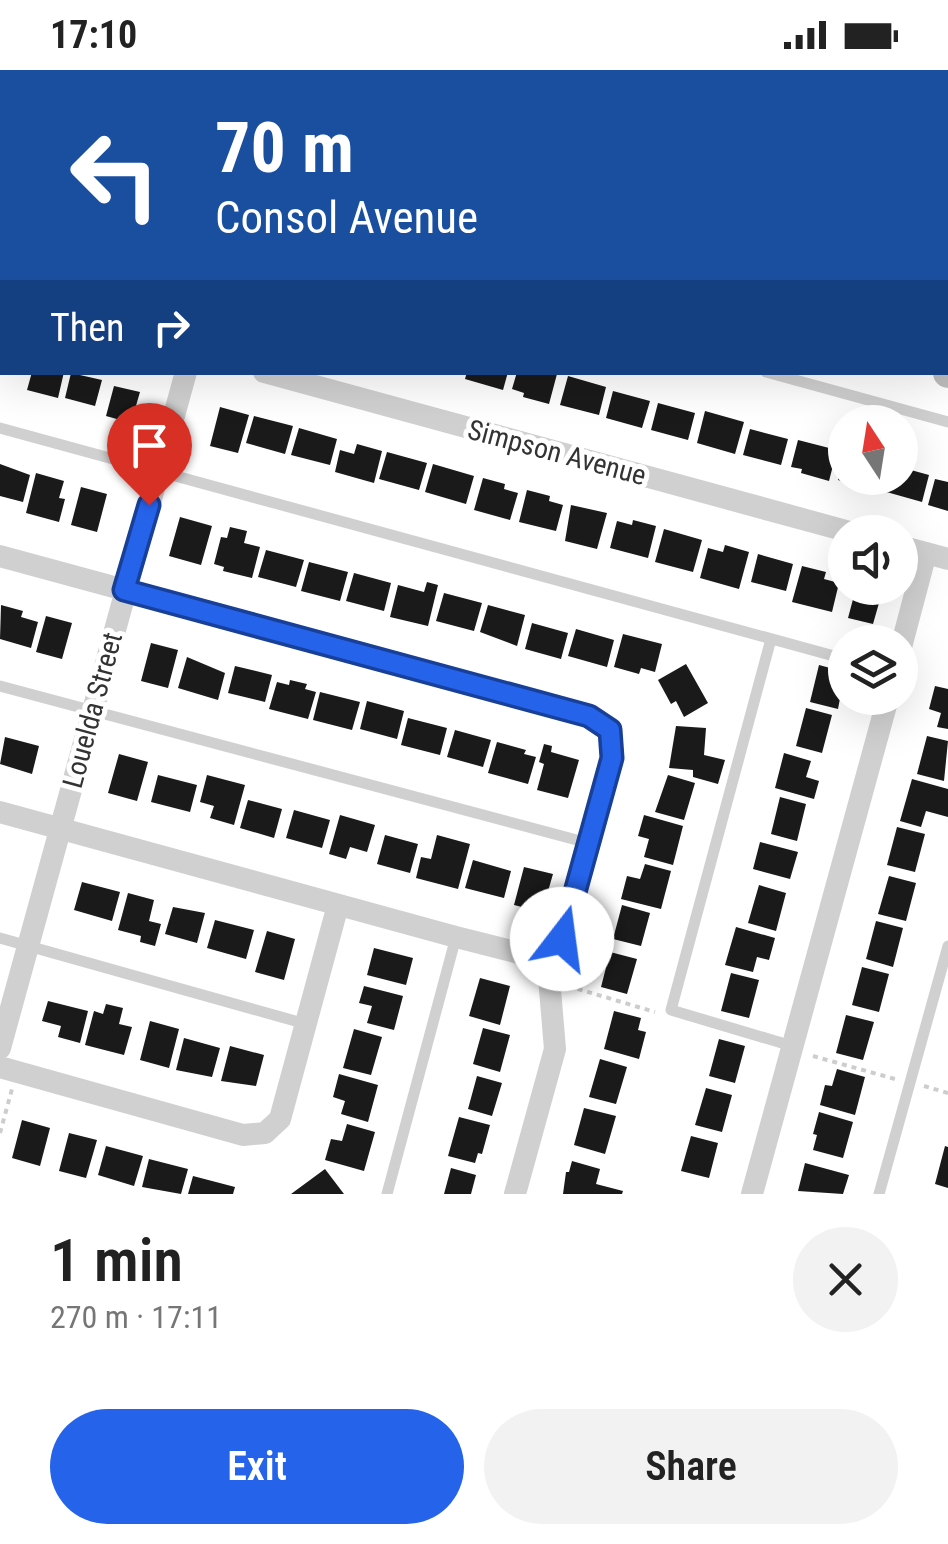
<!DOCTYPE html>
<meta charset="utf-8">
<style>
:root{--surface:#fff;--page:#f2f2f2;--text:#222;--muted:#767676;--accent:#2563eb}
body{margin:0;font-family:"Roboto Condensed",sans-serif;background:var(--page);color:var(--text);height:100vh;display:flex;flex-direction:column;font-size:38px;white-space:nowrap}
*{box-sizing:border-box;margin:0}
p{font-size:32px;color:var(--muted)}
.icon{flex:none;width:55px;height:55px;fill:none;stroke:currentColor;stroke-width:2;stroke-linecap:round;stroke-linejoin:round}
.map{position:relative;height:1124px;overflow:hidden}
.details{display:flex;flex-direction:column;background:var(--surface);flex:1}
.details>*{flex:none}
.banner{position:absolute;left:0px;top:0px;width:950px;height:305px;box-shadow:0 10px 40px #0002;background:#1a4fa0;color:#fff;overflow:hidden}
.needle{width:65px;rotate:348deg}
.buttons{position:absolute;left:828px;top:335px;display:grid;gap:20px}
.buttons a{display:grid;place-items:center;width:90px;height:90px;border-radius:50%;background:var(--surface);box-shadow:0 10px 40px #0002;font-size:50px}
.pin{position:absolute;display:grid;place-items:center;width:85px;height:85px;color:#fff;margin:-102px -42px;border-radius:50% 50% 50% 0;rotate:-45deg;box-shadow:0 0 10px #0007}
.pin .icon{rotate:45deg}
.me{position:absolute;width:110px;margin:-55px;rotate:15deg;stroke-linejoin:round;filter:drop-shadow(0 0 8px #0008)}
.turn{display:flex;align-items:center;gap:35px;height:210px;padding:0 50px;font-size:45px}
.turn .icon{width:130px;height:130px;stroke-width:2.5}
.turn b{display:block;font-size:70px;line-height:85px}
.then{display:flex;align-items:center;height:95px;padding:0 50px;background:#0003;gap:20px;font-size:38px}
.round{display:grid;place-items:center;flex:none;width:105px;height:105px;border-radius:52px;background:var(--page)}
.headline{display:flex;align-items:center;justify-content:space-between;height:170px;padding:0 50px}
h1{font-size:60px;font-weight:600;line-height:75px}
.action{display:flex;gap:20px;margin-top:auto;padding:20px 50px}
.action a{flex:1;height:115px;border-radius:60px;background:var(--accent);color:#fff;font-size:40px;font-weight:600;line-height:115px;text-align:center}
.action a+a{background:var(--page);color:var(--text)}
.status{display:flex;justify-content:space-between;align-items:center;height:70px;padding:0 50px;background:var(--surface);direction:ltr}
.status svg{height:28px;fill:currentColor}
.map>svg:first-child{display:block}
</style>
<div class="status"><b>17:10</b><svg viewBox="0 0 49 12"><path d="M0 12V9h3v3zM5 12V6h3v6zM10 12V3h3v9zM15 12V0h3v12zM26 1h20v11H26zM47 4h2v5h-2z"/></svg></div>
<div class="map">
<svg width="948" height="1124" viewBox="0 0 948 1124">
<rect width="100%" height="100%" fill="#fff"/>
<path fill="#1a1a1a" d="M32,302H64L58,328L27,320Z
M467,302H508L503,320L465,309Z
M517,302L557,304L549,334L523,327L524,323L512,319Z
M71,303L102,310L95,336L65,328Z
M568,306L606,317L599,345L560,335Z
M114,316L140,322L131,353L106,346Z
M613,321L650,331L642,358L606,348Z
M658,333L695,343L688,370L651,360Z
M220,337L249,345L238,383L210,376Z
M705,341L744,352L735,384L697,373Z
M254,346L293,356L285,384L246,373Z
M299,358L337,369L330,395L291,385Z
M750,359L788,369L781,395L743,385Z
M798,370L837,380L829,411L801,403L802,399L791,397Z
M357,374L382,381L374,413L335,402L340,380L354,384Z
M387,382L427,393L419,420L379,409Z
M844,390L845,408H878L874,420L838,410Z
M0,394L30,405L23,432L0,426Z
M433,394L474,406L466,434L425,422Z
M900,397L929,405L922,432L883,421L887,408H900Z
M36,403L64,411L59,428L65,429L59,452L26,443Z
M483,408L505,414L504,419L518,423L510,450L474,440Z
M935,409L948,412V441L928,435Z
M81,417L107,424L97,462L71,455Z
M527,420L550,426L549,431L563,435L556,461L519,452Z
M571,435L607,443L597,479L565,471Z
M180,447L212,456L201,495L169,486Z
M633,450L656,456L648,488L610,478L617,451L632,455Z
M230,457L247,461L244,473L260,477L252,508L223,501L224,497L214,494L221,467L227,468Z
M664,459L702,470L693,502L655,492Z
M725,475L749,482L739,519L700,508L708,478L723,482Z
M266,480L304,490L296,517L258,507Z
M758,484L793,494L786,521L751,512Z
M309,492L348,502L340,531L301,521Z
M802,496L826,502L824,509L839,513L832,542L792,532Z
M354,503L391,513L384,541L346,531Z
M427,512L438,515L428,556L390,547L398,515L424,522Z
M856,518L883,519L873,554L848,548Z
M444,523L482,533L474,561L436,551Z
M1,535L23,541L21,547L38,552L31,578L0,569Z
M488,535L525,545L517,576L480,562Z
M46,546L72,553L62,589L36,582Z
M532,553L568,563L561,589L525,579Z
M576,559L614,570L607,597L568,586Z
M623,564L662,574L655,602L641,598L639,604L614,597Z
M151,573L178,580L168,618L141,611Z
M187,587L225,603L218,630L178,618Z
M686,594L708,633L684,647L676,631L671,634L658,610Z
M819,595L845,602L838,639L810,632Z
M235,596L272,605L265,632L228,623Z
M290,610L307,614L305,619L316,622L308,649L269,639L277,612L289,615Z
M935,616L948,619V659L937,657L941,643L929,639Z
M320,622L360,632L352,660L313,650Z
M367,631L404,641L397,669L360,659Z
M806,638L832,645L822,683L796,676Z
M408,648L447,658L440,685L401,675Z
M676,656L706,658L704,685L725,690L718,714L693,707V700L669,698Z
M455,660L491,670L483,697L447,687Z
M927,666L948,671L944,711L917,704Z
M5,667L39,676L32,704L0,694Z
M497,672L526,680L524,684L536,687L528,714L488,703Z
M544,674L552,676L551,682L579,690L568,728L537,720L544,694L539,692Z
M784,683L811,691L806,707L819,711L814,729L775,718Z
M119,684L148,692L137,731L108,723Z
M158,705L197,715L190,742L151,732Z
M207,705L245,715L234,755L210,748L214,736L200,732Z
M668,705L695,713L684,750L655,742Z
M912,709L948,719V747L926,741L921,757L900,751Z
M780,727L806,734L797,771L771,764Z
M248,730L282,739L274,768L240,758Z
M294,740L330,750L322,778L286,768Z
M340,745L375,755L367,782L350,777L346,789L329,784Z
M644,745L683,756L673,795L644,787L649,769L638,766Z
M897,757L925,764L915,802L887,795Z
M385,765L418,774L410,803L377,794Z
M437,765L470,774L458,819L416,808L421,787L431,789Z
M760,772L798,782L790,809L753,799Z
M473,790L511,801L504,828L465,818Z
M645,794L671,801L661,839L621,829L627,806L640,809Z
M524,797L553,804L542,842L514,835Z
M889,806L916,813L906,851L878,844Z
M82,812L120,822L112,851L74,840Z
M759,815L786,823L776,861L748,853Z
M128,823L154,830L149,851L161,854L155,876L140,872L141,866L118,860Z
M622,835L650,843L641,876L613,869Z
M173,837L205,843L197,873L165,864Z
M215,850L254,860L246,889L207,878Z
M876,851L903,858L893,897L866,889Z
M736,857L775,868L769,890L757,887L753,902L725,895Z
M267,861L295,869L284,910L255,902Z
M374,878L413,888L406,915L367,905Z
M610,882L637,889L627,924L601,917Z
M862,897L889,904L879,942L852,935Z
M731,903L759,910L749,948L721,941Z
M480,908L510,916L500,955L469,946Z
M364,916L403,926L394,960L367,953L372,936L359,933Z
M48,931L88,941L80,973L58,967L61,956L42,951Z
M106,934L123,938L119,954L132,957L124,985L85,975L94,941L103,944Z
M614,941L641,948L638,960L646,962L639,989L604,979Z
M846,945L874,952L863,990L836,983Z
M150,951L179,959L169,998L140,990Z
M483,958L510,965L500,1002L473,994Z
M354,959L382,967L371,1005L343,998Z
M184,968L220,978L212,1007L176,1000Z
M719,969L745,976L735,1013L709,1006Z
M230,976L264,985L256,1016L221,1011Z
M600,989L627,997L616,1034L589,1027Z
M837,999L865,1007L855,1045L820,1035L825,1015L832,1016Z
M339,1004L378,1015L368,1052L341,1044L345,1031L333,1027Z
M477,1006L502,1013L492,1046L468,1039Z
M706,1018L732,1025L722,1062L695,1055Z
M584,1038L616,1046L605,1084L574,1075Z
M819,1042L853,1052L843,1088L813,1080L817,1065L813,1064Z
M459,1047L490,1055L482,1084L478,1083L475,1093L448,1086Z
M22,1050L50,1058L40,1096L12,1088Z
M347,1054L375,1062L364,1101L325,1090L331,1069L342,1071Z
M69,1063L97,1070L86,1108L59,1101Z
M691,1066L718,1073L709,1108L681,1101Z
M106,1076L143,1086L134,1116L98,1105Z
M945,1076L948,1077V1118L935,1114Z
M149,1089L188,1099L181,1124L142,1117Z
M572,1091L600,1099L596,1114L623,1121L622,1124H563L566,1102H569Z
M805,1093L849,1105L843,1124L798,1121Z
M451,1098L476,1105L471,1124H444Z
M325,1099L344,1124H291Z
M193,1106L235,1117L233,1124H188Z"/>
<g fill="none" stroke-linecap="round" stroke-linejoin="round">
<path stroke="#cdcdcd" stroke-width="4" stroke-dasharray="5 5" stroke-linecap="butt" d="M103,2L104,0
M568,916L655,942
M813,986L895,1009
M924,1016L948,1023
M0,1063L12,1019"/>
<path stroke="#d0d0d0" stroke-width="11" d="M691,0L692,2
M744,2V1
M0,93L2,94
M766,302L948,352
M0,358L845,589
M771,569L671,940L792,976
M0,616L588,773
M0,868L306,954
M387,1124L456,867
M879,1124L948,876"/>
<path stroke="#d0d0d0" stroke-width="22" d="M260,2L261,0
M0,234L2,235
M264,302L850,462
M900,476L948,489
M0,486L589,646L610,660L612,687L562,869L547,884L555,979L515,1124
M900,581L926,483
M0,742L456,867L519,883L547,884
M0,978L186,302
M0,997L243,1065L265,1063L280,1049L338,835
M752,1124L888,628"/>
<path stroke="#bdbdbd" stroke-width="30" d="M14,0L23,2
M948,302V303"/>
</g>
<g fill="none" stroke-linecap="round" stroke-linejoin="round">
<g stroke="#184099" stroke-width="25">
<path id="route" d="M149,435L124,520L589,646L610,660L612,688L562,869"/>
</g>
<use href="#route" stroke="#2563eb" stroke-width="18"/>
</g>
<g text-anchor="middle" stroke-width="10" stroke-linejoin="round" paint-order="stroke">
<g font-size="28" fill="#333" stroke="#fff">
<text transform="translate(557 382) rotate(15)" y="10">Simpson Avenue</text>
<text transform="translate(92 640) rotate(-75)" y="10">Louelda Street</text>
</g>
</g>
</svg>
<div class="buttons">
<a><svg class="needle" viewBox="-14 -14 28 28"><path d="M0-13l5 13h-10z" fill="#e53935"/><path d="M0 13l5-13h-10z" fill="#767676"/></svg></a>
<a><svg class="icon" aria-label="sound" viewBox="0 0 24 24"><path d="M4 9h4l5-4v14l-5-4H4zM17 9q2 3 0 6"/></svg></a>
<a><svg class="icon" aria-label="layers" viewBox="0 0 24 24"><path d="M12 4l9 5-9 5-9-5zM3 14l9 5 9-5"/></svg></a>
</div>
<div class="pin" style="left:149px;top:435px;background:#d93025"><svg class="icon" aria-label="arrive" viewBox="0 0 24 24"><path d="M6 21V4h12l-3 4 3 4H6"/></svg></div>
<svg class="me" style="left:562px;top:869px" viewBox="-20 -20 40 40"><circle r="19" fill="#fff"/><path d="M0-13L10 11 0 6-10 11z" fill="#2563eb"/></svg>
<div class="banner">
<div class="turn"><svg class="icon" aria-label="left" viewBox="0 0 24 24"><path d="M17 20v-9H6M10 6l-5 5 5 5"/></svg><div><b>70 m</b>Consol Avenue</div></div>
<div class="then">Then<svg class="icon" aria-label="right" viewBox="0 0 24 24"><path d="M7 20v-9h11M14 6l5 5-5 5"/></svg></div>
</div>
</div>
<section class="details">
<div class="headline"><div><h1>1 min</h1><p>270 m · 17:11</p></div><a class="round"><svg class="icon" aria-label="close" viewBox="0 0 24 24"><path d="M6 6l12 12M18 6L6 18"/></svg></a></div>
<div class="action"><a>Exit</a><a>Share</a></div>
</section>
